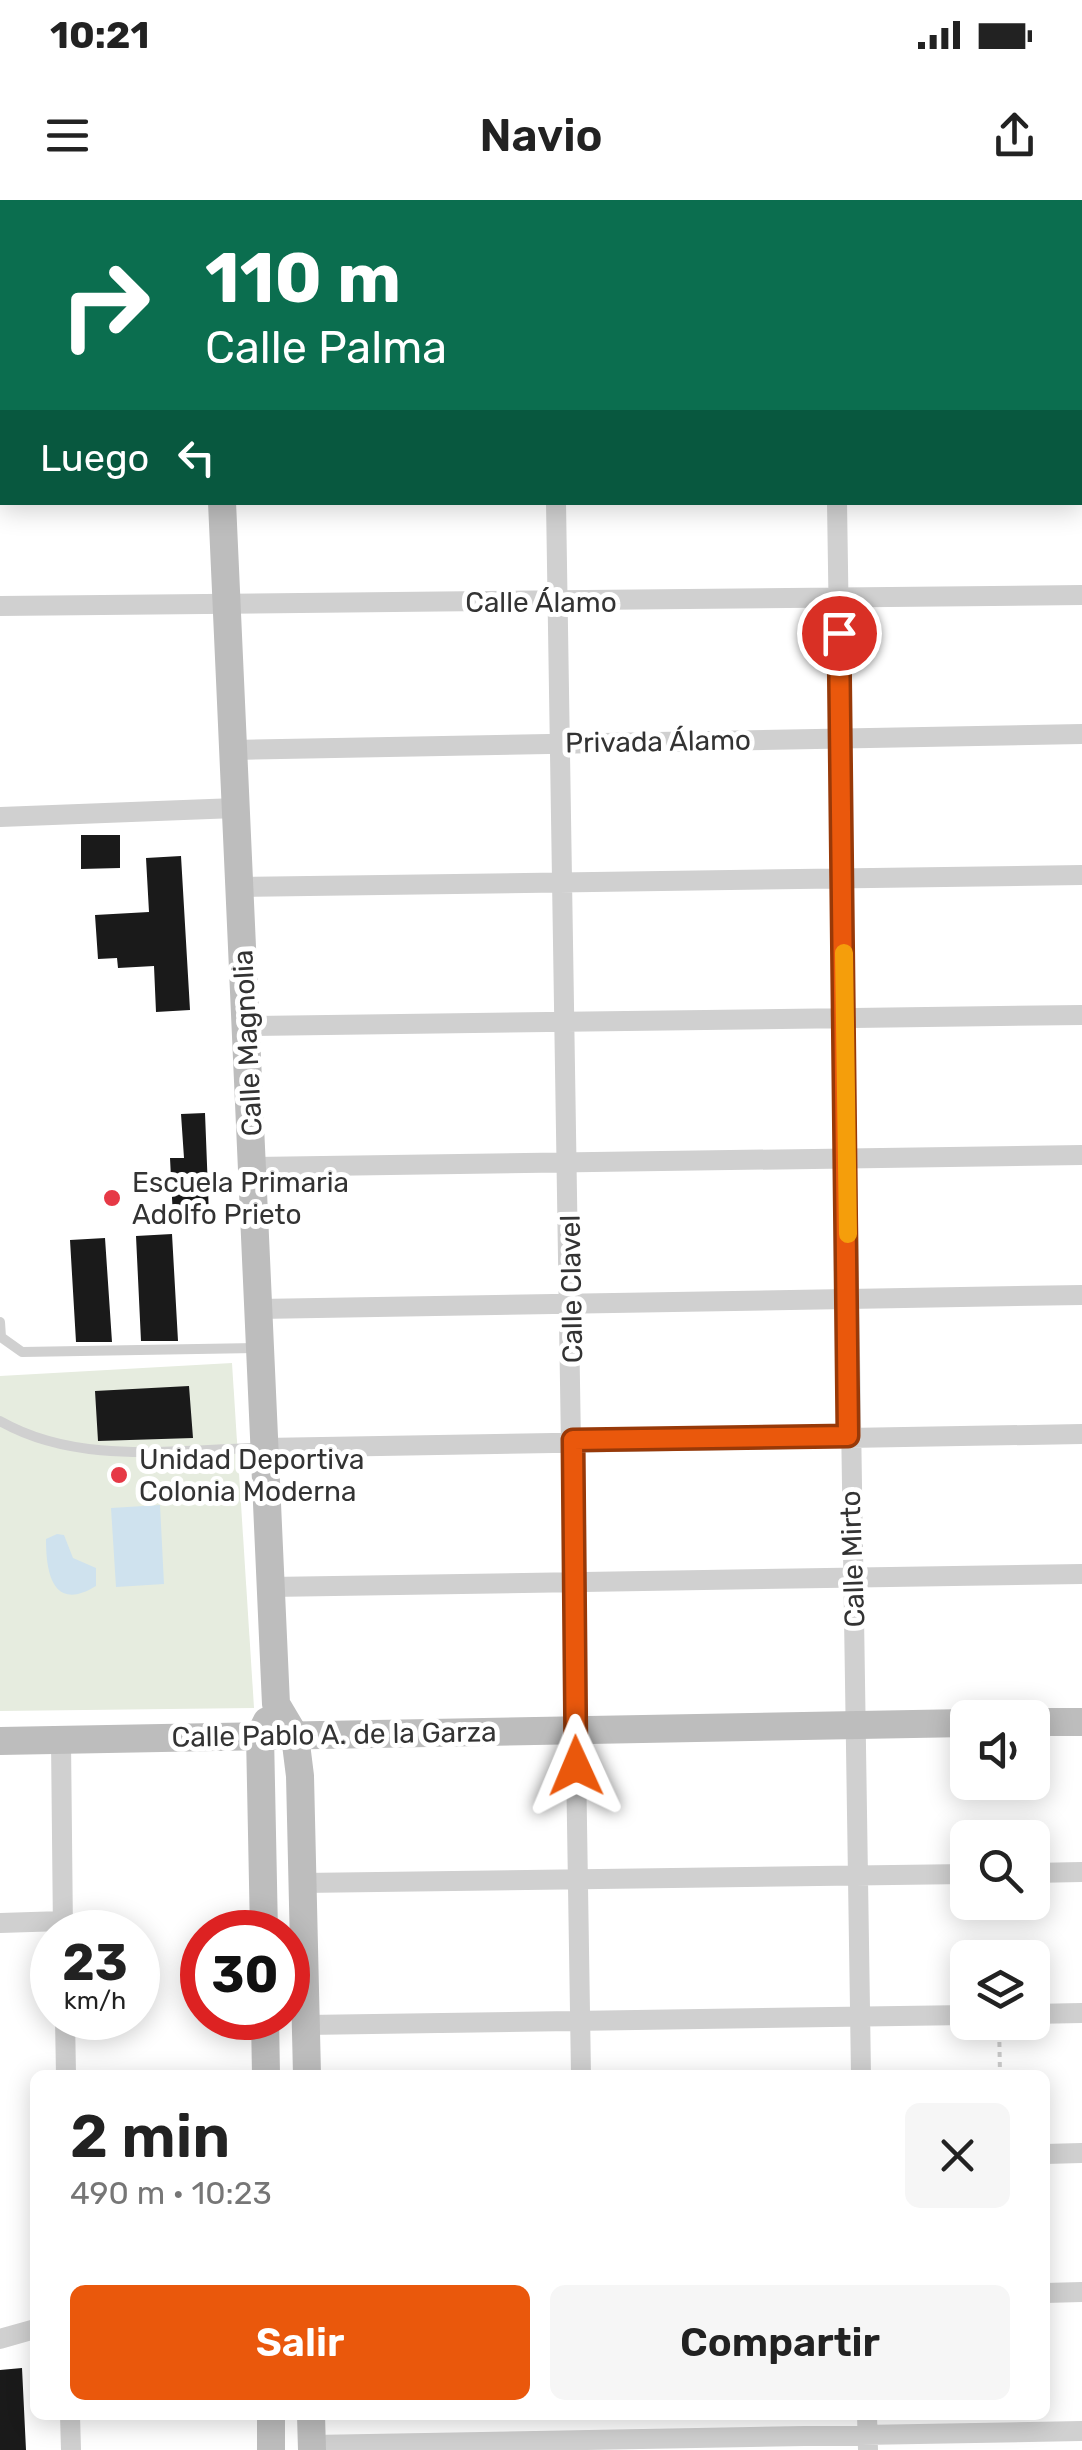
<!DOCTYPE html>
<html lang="es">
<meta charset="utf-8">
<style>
:root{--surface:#fff;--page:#f6f6f6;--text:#222;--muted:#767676;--accent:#ea580c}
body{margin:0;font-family:Rubik,sans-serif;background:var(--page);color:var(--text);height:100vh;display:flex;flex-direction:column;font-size:38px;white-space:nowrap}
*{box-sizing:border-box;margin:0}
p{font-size:32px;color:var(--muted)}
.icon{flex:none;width:55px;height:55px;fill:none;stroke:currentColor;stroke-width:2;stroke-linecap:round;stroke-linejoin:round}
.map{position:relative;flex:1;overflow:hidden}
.panel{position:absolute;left:30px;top:1870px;width:1020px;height:350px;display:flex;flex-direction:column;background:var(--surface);border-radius:15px;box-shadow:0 5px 25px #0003}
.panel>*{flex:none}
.banner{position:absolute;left:0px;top:0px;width:1082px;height:305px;box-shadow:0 5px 25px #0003;background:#0b6e4f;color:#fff;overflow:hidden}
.fabs{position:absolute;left:950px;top:1500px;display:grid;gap:20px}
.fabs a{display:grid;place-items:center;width:100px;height:100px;border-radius:15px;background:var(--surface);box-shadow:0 5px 25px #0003;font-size:50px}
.speed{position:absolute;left:30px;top:1710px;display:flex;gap:20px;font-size:50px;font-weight:700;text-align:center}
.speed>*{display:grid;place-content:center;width:130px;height:130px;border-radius:50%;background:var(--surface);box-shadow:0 5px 25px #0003;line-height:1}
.speed small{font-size:25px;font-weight:400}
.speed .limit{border:15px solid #d22;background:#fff;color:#111}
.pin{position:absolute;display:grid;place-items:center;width:85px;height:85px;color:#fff;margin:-42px;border:5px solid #fff;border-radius:50%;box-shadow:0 2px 10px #0007}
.me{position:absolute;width:110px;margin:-55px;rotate:359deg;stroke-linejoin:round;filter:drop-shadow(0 0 8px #0008)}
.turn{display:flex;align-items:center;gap:35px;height:210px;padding:0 40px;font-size:45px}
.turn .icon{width:130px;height:130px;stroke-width:2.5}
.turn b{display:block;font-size:70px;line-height:85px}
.then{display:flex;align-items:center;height:95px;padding:0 40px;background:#0003;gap:20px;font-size:38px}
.round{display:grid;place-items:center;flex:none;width:105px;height:105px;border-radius:15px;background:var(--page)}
.overview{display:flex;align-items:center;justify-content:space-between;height:170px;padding:0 40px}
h1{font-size:60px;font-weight:600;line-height:75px}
.primary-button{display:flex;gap:20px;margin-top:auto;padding:20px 40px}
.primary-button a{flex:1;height:115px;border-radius:15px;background:var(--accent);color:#fff;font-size:40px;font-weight:600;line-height:115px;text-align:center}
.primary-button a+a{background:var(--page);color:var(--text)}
.status{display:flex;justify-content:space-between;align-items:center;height:70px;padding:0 50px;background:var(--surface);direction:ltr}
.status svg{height:28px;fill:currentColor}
header{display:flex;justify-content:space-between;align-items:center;height:130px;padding:0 40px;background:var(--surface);font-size:45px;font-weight:600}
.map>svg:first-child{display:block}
</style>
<div class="status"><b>10:21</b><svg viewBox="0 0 49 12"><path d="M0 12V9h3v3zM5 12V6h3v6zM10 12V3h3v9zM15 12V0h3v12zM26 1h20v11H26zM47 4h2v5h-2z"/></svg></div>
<header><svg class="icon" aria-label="menu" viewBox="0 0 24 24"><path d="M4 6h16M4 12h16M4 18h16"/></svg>Navio<svg class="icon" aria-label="share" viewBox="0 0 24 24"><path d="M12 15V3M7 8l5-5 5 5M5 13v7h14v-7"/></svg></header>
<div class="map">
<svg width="1082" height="2250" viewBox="0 0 1082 2250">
<rect width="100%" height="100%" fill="#fff"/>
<path fill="#e6ecdf" d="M232,1163L254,1508L0,1511V1176Z"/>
<path fill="#cfe2ee" d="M160,1305L164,1384L116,1387L111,1308Z
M57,1334L64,1335L73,1358L96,1368V1386C52,1413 46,1371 46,1339Z"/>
<path fill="#1a1a1a" d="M81,635H120V668L81,669Z
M181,656L190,810L156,812L154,766L118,768L117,758L98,759L95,715L149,712L146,658Z
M205,913L209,1016L173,1018L170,958H184L181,914Z
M172,1034L178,1141H141L136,1036Z
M105,1038L112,1142H76L70,1040Z
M189,1186L193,1238L98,1241L95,1191Z
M22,2168L26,2250H0V2170Z"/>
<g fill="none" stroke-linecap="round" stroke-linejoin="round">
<path stroke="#cdcdcd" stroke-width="4" stroke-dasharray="5 5" stroke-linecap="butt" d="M999,1822L1000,1875"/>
<path stroke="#d0d0d0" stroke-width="10" d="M0,1122L1,1137L22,1152L259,1148
M0,1221C79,1266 175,1249 263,1248"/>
<path stroke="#d0d0d0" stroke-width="20" d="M360,0V2
M457,0V2
M831,0V2
M1080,117H1082
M0,131H2
M1080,258H1082
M556,302L581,1875
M837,302L861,1875
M0,406L1082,395
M234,550L1082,534
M0,617L236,608
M240,687L1082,675
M246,826L1082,815
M252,967L1082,955
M258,1109L1082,1095
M264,1248L1082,1234
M270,1387L1082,1374
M61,1540L63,1732
M1032,1673L1082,1672
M302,1683L968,1674
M0,1723L63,1721
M1032,1814L1082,1813
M65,1818L66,1875
M306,1825L968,1815
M1045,1954L1082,1953
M1045,2093L1082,2092
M0,2139L35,2129
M70,2215L71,2250
M867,2215L868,2250
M312,2245L1082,2231"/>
<path stroke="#bdbdbd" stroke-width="28" d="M170,0V2
M222,302L276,1504L295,1536L300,1576L307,1875
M1032,1522H1082
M0,1541L968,1523
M264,1732L260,1535L267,1521
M265,1818L266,1875
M271,2215V2250
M311,2215L312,2250"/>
</g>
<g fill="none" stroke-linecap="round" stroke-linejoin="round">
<g stroke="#983908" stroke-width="25">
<path id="route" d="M576,1566L573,1240L848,1236L839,433"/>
</g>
<use href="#route" stroke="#ea580c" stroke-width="18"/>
<path stroke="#f59e0b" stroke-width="18" d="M844,753L848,1034"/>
</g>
<g fill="#e63946" stroke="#fff" stroke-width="4">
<circle cx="112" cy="998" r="10"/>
<circle cx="119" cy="1275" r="10"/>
</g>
<g text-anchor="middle" stroke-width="10" stroke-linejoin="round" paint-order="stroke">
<g font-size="28" fill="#333" stroke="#fff">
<text x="541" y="412">Calle Álamo</text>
<text transform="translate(658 541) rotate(-1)" y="10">Privada Álamo</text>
<text transform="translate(247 843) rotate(-93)" y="10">Calle Magnolia</text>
<text transform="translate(571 1089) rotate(-91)" y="10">Calle Clavel</text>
<text transform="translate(852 1359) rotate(-92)" y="10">Calle Mirto</text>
<text transform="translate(334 1534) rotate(-1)" y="10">Calle Pablo A. de la Garza</text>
</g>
<g font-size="28" fill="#333" stroke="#fff" text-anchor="start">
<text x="132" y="992">Escuela Primaria<tspan x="132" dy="32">Adolfo Prieto</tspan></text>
<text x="139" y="1269">Unidad Deportiva<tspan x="139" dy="32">Colonia Moderna</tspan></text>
</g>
</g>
</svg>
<div class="fabs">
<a><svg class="icon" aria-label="sound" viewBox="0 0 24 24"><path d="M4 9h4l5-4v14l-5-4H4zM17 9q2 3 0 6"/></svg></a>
<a><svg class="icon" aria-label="search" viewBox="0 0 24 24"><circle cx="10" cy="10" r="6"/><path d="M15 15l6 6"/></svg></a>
<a><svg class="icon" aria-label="layers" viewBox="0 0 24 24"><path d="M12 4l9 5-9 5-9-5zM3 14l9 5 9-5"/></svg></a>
</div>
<div class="speed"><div>23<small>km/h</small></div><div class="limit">30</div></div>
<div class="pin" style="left:839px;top:433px;background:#d93025"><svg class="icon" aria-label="arrive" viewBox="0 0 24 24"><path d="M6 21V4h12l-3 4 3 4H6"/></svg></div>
<svg class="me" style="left:576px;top:1566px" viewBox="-20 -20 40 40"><path d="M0-17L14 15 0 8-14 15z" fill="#ea580c" stroke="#fff" stroke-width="4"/></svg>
<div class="banner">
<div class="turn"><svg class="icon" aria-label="right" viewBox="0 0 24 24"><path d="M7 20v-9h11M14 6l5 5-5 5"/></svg><div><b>110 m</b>Calle Palma</div></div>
<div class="then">Luego<svg class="icon" aria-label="left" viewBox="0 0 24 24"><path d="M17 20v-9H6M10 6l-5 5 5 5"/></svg></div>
</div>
<section class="panel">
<div class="overview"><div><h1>2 min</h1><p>490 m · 10:23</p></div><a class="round"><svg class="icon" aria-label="close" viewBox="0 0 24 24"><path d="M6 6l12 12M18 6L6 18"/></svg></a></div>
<div class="primary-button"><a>Salir</a><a>Compartir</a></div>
</section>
</div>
